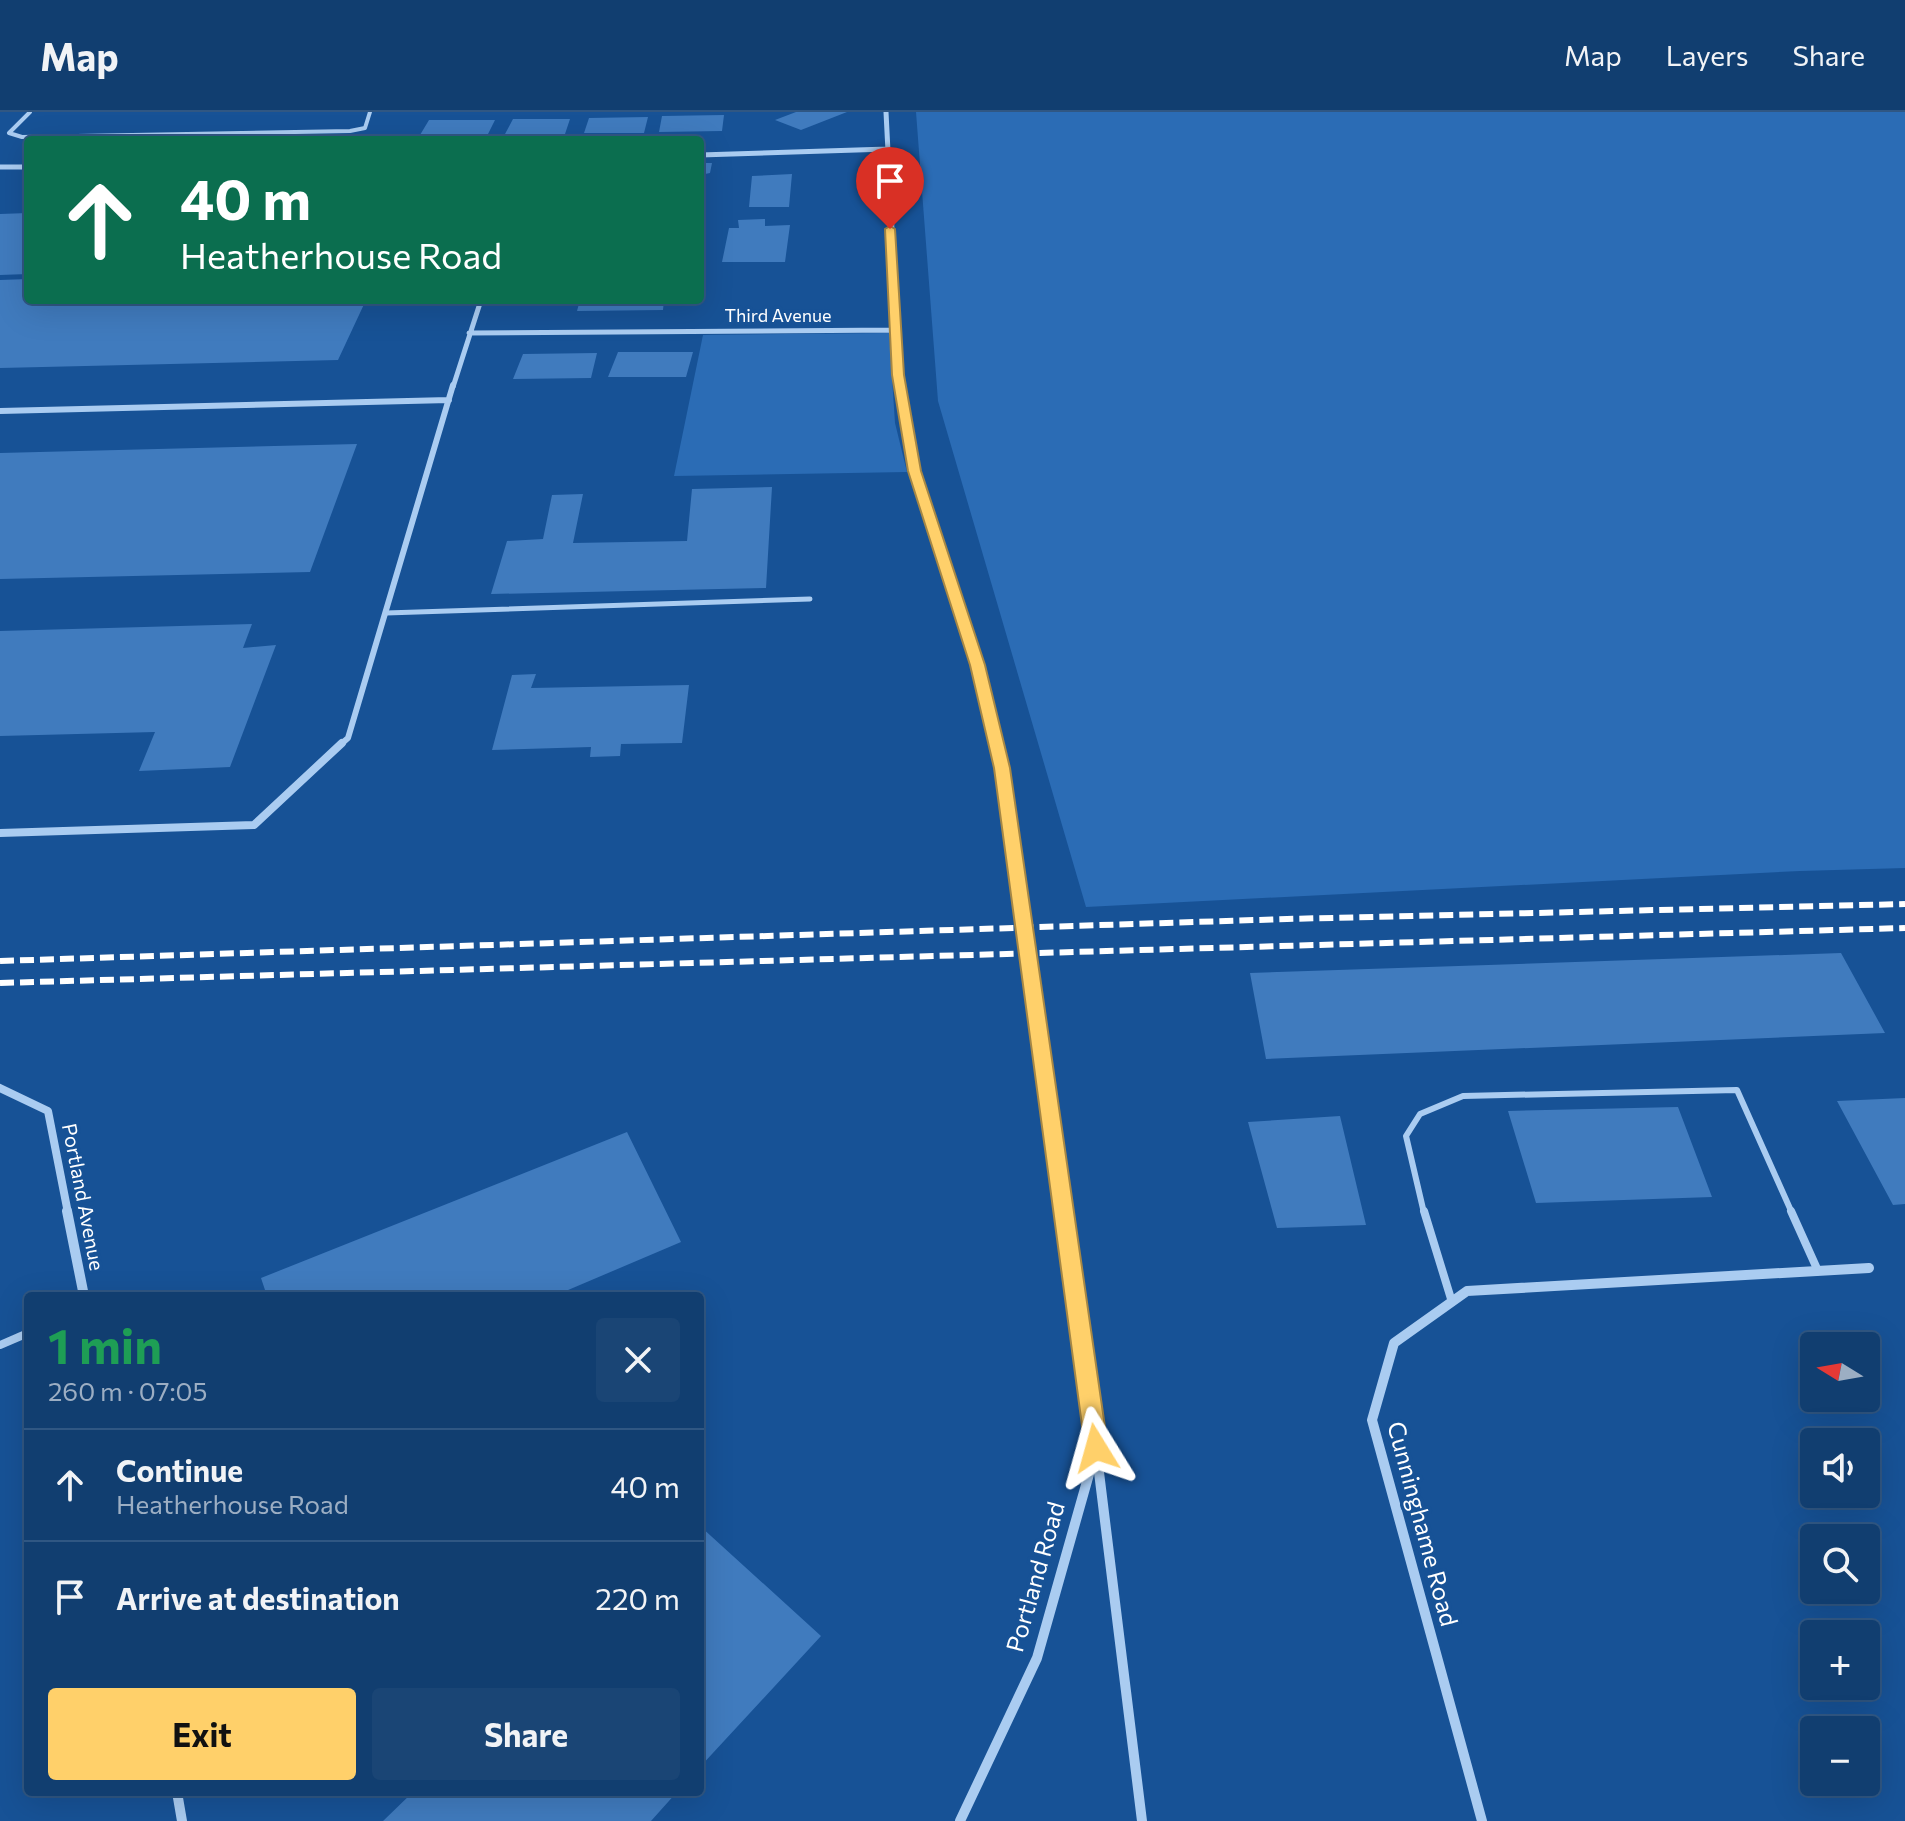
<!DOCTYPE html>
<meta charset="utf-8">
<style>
:root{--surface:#113e70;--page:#1a4575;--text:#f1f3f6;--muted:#9caec3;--line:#305783;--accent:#ffd06a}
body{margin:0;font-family:Commissioner,sans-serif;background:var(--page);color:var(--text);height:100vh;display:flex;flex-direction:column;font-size:30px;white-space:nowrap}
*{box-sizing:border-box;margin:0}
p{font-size:26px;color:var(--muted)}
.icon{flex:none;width:44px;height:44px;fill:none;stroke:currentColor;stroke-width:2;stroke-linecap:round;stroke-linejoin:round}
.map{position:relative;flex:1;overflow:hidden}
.side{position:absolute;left:24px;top:1180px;width:680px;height:504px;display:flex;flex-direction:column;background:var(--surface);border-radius:8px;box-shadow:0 8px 32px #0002,0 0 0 2px var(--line)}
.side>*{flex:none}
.guide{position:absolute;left:24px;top:24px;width:680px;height:168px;border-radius:8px;box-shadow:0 8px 32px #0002,0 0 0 2px var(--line);background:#0b6e4f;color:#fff;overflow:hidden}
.needle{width:52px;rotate:281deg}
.fabs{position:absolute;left:1800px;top:1220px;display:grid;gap:16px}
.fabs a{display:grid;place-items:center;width:80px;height:80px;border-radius:8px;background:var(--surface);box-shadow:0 8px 32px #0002,0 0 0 2px var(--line);font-size:40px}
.pin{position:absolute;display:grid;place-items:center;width:68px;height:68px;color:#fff;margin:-82px -34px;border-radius:50% 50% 50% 0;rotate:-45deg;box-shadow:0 0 8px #0007}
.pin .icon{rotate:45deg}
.me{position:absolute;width:88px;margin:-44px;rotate:352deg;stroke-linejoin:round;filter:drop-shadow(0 0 6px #0008)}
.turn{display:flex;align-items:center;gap:28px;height:168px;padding:0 24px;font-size:36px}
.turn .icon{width:104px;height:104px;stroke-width:2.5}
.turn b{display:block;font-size:56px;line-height:68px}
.round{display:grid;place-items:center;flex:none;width:84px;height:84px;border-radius:8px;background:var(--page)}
.overview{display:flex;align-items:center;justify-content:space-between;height:136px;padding:0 24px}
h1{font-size:48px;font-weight:700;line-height:60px;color:#1e9e55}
.primary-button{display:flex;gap:16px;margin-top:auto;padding:16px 24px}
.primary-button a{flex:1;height:92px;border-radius:8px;background:var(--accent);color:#111;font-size:32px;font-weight:700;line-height:92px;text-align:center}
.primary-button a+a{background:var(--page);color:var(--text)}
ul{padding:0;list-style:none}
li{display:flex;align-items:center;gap:24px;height:112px;padding:0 24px;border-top:2px solid var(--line)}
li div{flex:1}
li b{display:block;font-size:30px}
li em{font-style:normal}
header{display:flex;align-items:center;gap:48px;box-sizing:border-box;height:112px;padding:0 40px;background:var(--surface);border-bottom:2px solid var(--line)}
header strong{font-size:38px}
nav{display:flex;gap:44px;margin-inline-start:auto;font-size:28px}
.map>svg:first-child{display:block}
</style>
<header>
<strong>Map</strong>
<nav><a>Map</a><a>Layers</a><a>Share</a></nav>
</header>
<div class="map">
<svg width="1905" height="1709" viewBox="0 0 1905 1709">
<rect width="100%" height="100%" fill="#175296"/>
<path fill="#2b6cb5" d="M916,0H1905V756L1800,759L1086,795L938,289Z
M889,221L895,311L907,360L674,364L703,223Z"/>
<path fill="#407bbe" d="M796,0H847L801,18L775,8Z
M724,3L722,19L659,20L662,4Z
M648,5L644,21H584L589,6Z
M513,7H570L565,22H505Z
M429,8H495L488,22L420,23Z
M700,51H712L710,61L705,62L701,77Z
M792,62L789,95H749L752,64Z
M28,101V162L0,163V102Z
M765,107V114L790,113L785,150H722L729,116H739L738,108Z
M28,167V188H366L338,248L0,256V168Z
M580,188H664L663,198L577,199Z
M618,240H693L686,265H608Z
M597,241L591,266L513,267L523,242Z
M357,332L310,460L0,467V341Z
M772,375L766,476L491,482L507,429L543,427L552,383L583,382L573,431L687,429L692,377Z
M252,512L243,536L276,533L230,655L139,659L155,620L0,624V519Z
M536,562L531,576L689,573L682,631L621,632L620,644L590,645L591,635L492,638L512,563Z
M1841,841L1885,921L1266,947L1250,861Z
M1905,986V1092L1893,1093L1837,989Z
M1678,995L1712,1085L1536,1091L1508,999Z
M1340,1004L1366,1113L1277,1116L1248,1010Z
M627,1020L681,1130L554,1184H267L261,1166Z
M700,1414L821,1524L700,1655Z
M413,1680H677L651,1709H383Z"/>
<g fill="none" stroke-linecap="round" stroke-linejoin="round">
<path stroke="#aaccf1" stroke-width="4" d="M30,0L9,21L22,25L350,19L365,16L370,0"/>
<path stroke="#aaccf1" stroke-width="5" d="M386,501L810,487"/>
<path stroke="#aaccf1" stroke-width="6" d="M1424,1101L1406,1024L1420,1002L1463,984L1737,978L1792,1101"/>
<path stroke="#aaccf1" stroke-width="8" d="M1424,1099L1452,1190
M1791,1099L1818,1159
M0,1233L28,1221"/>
<path stroke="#aaccf1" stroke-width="5" d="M886,0L900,275
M700,43L888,37
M0,55H28
M469,221L896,218
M453,275L481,188"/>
<path stroke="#aaccf1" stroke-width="6" d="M900,273L915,359L978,553L997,633
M0,299L449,288
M340,633L348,626L453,273"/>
<path stroke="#aaccf1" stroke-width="8" d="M996,631L1002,656
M0,721L254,713L342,631
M0,976L48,999L68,1101
M1046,982L1063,1101"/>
<path stroke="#aaccf1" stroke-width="10" d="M67,1099L84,1184
M1062,1099L1096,1336L1142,1709
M177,1680L182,1709
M960,1709L1037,1546L1095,1341
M1482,1709L1372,1308L1394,1231L1467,1179L1869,1156"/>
<path stroke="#fff" stroke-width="6" stroke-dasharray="14 6" stroke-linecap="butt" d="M0,849L1287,807L1905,792
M0,871L1905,816"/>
<path stroke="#aaccf1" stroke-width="8" d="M1002,656L1046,982"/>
</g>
<path fill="#ffd06a" stroke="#a68745" stroke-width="2" d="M890,114L895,117L904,263L921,359L985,553L1010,656L1108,1336L1105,1344L1096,1347L1088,1344L1085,1336L994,656L970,553L908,359L892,263L885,117Z"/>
<g text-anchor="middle" stroke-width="7" stroke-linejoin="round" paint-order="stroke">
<g font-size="18" fill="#fff" stroke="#175296">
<text x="778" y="210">Third Avenue</text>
</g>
<g font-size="20" fill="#fff" stroke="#175296">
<text transform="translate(83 1085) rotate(79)" y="7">Portland Avenue</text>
</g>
<g font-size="24" fill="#fff" stroke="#175296">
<text transform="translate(1422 1412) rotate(75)" y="8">Cunninghame Road</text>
<text transform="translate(1036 1465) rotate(-74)" y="8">Portland Road</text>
</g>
</g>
</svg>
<div class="fabs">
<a><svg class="needle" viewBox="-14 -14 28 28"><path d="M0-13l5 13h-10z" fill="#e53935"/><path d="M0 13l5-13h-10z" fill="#9caec3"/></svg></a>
<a><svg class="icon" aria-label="sound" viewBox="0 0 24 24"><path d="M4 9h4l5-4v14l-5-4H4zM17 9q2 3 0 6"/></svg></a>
<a><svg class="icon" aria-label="search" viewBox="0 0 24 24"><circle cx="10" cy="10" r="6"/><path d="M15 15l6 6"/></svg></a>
<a>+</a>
<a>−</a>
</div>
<div class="pin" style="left:890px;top:117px;background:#d93025"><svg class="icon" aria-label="arrive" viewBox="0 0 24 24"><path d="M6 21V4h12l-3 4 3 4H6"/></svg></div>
<svg class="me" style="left:1096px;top:1336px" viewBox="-20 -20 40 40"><path d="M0-17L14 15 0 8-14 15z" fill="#ffd06a" stroke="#fff" stroke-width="4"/></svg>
<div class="guide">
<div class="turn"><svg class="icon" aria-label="ahead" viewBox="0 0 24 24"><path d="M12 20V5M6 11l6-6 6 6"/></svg><div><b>40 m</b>Heatherhouse Road</div></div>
</div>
<section class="side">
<div class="overview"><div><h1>1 min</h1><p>260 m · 07:05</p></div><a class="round"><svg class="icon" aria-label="close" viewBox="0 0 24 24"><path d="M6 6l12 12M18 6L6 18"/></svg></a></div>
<ul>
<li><svg class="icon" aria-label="ahead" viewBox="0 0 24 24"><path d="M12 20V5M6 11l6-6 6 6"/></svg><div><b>Continue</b><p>Heatherhouse Road</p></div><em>40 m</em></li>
<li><svg class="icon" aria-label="arrive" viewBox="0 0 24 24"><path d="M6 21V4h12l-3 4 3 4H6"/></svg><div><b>Arrive at destination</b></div><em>220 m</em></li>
</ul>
<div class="primary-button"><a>Exit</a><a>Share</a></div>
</section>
</div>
